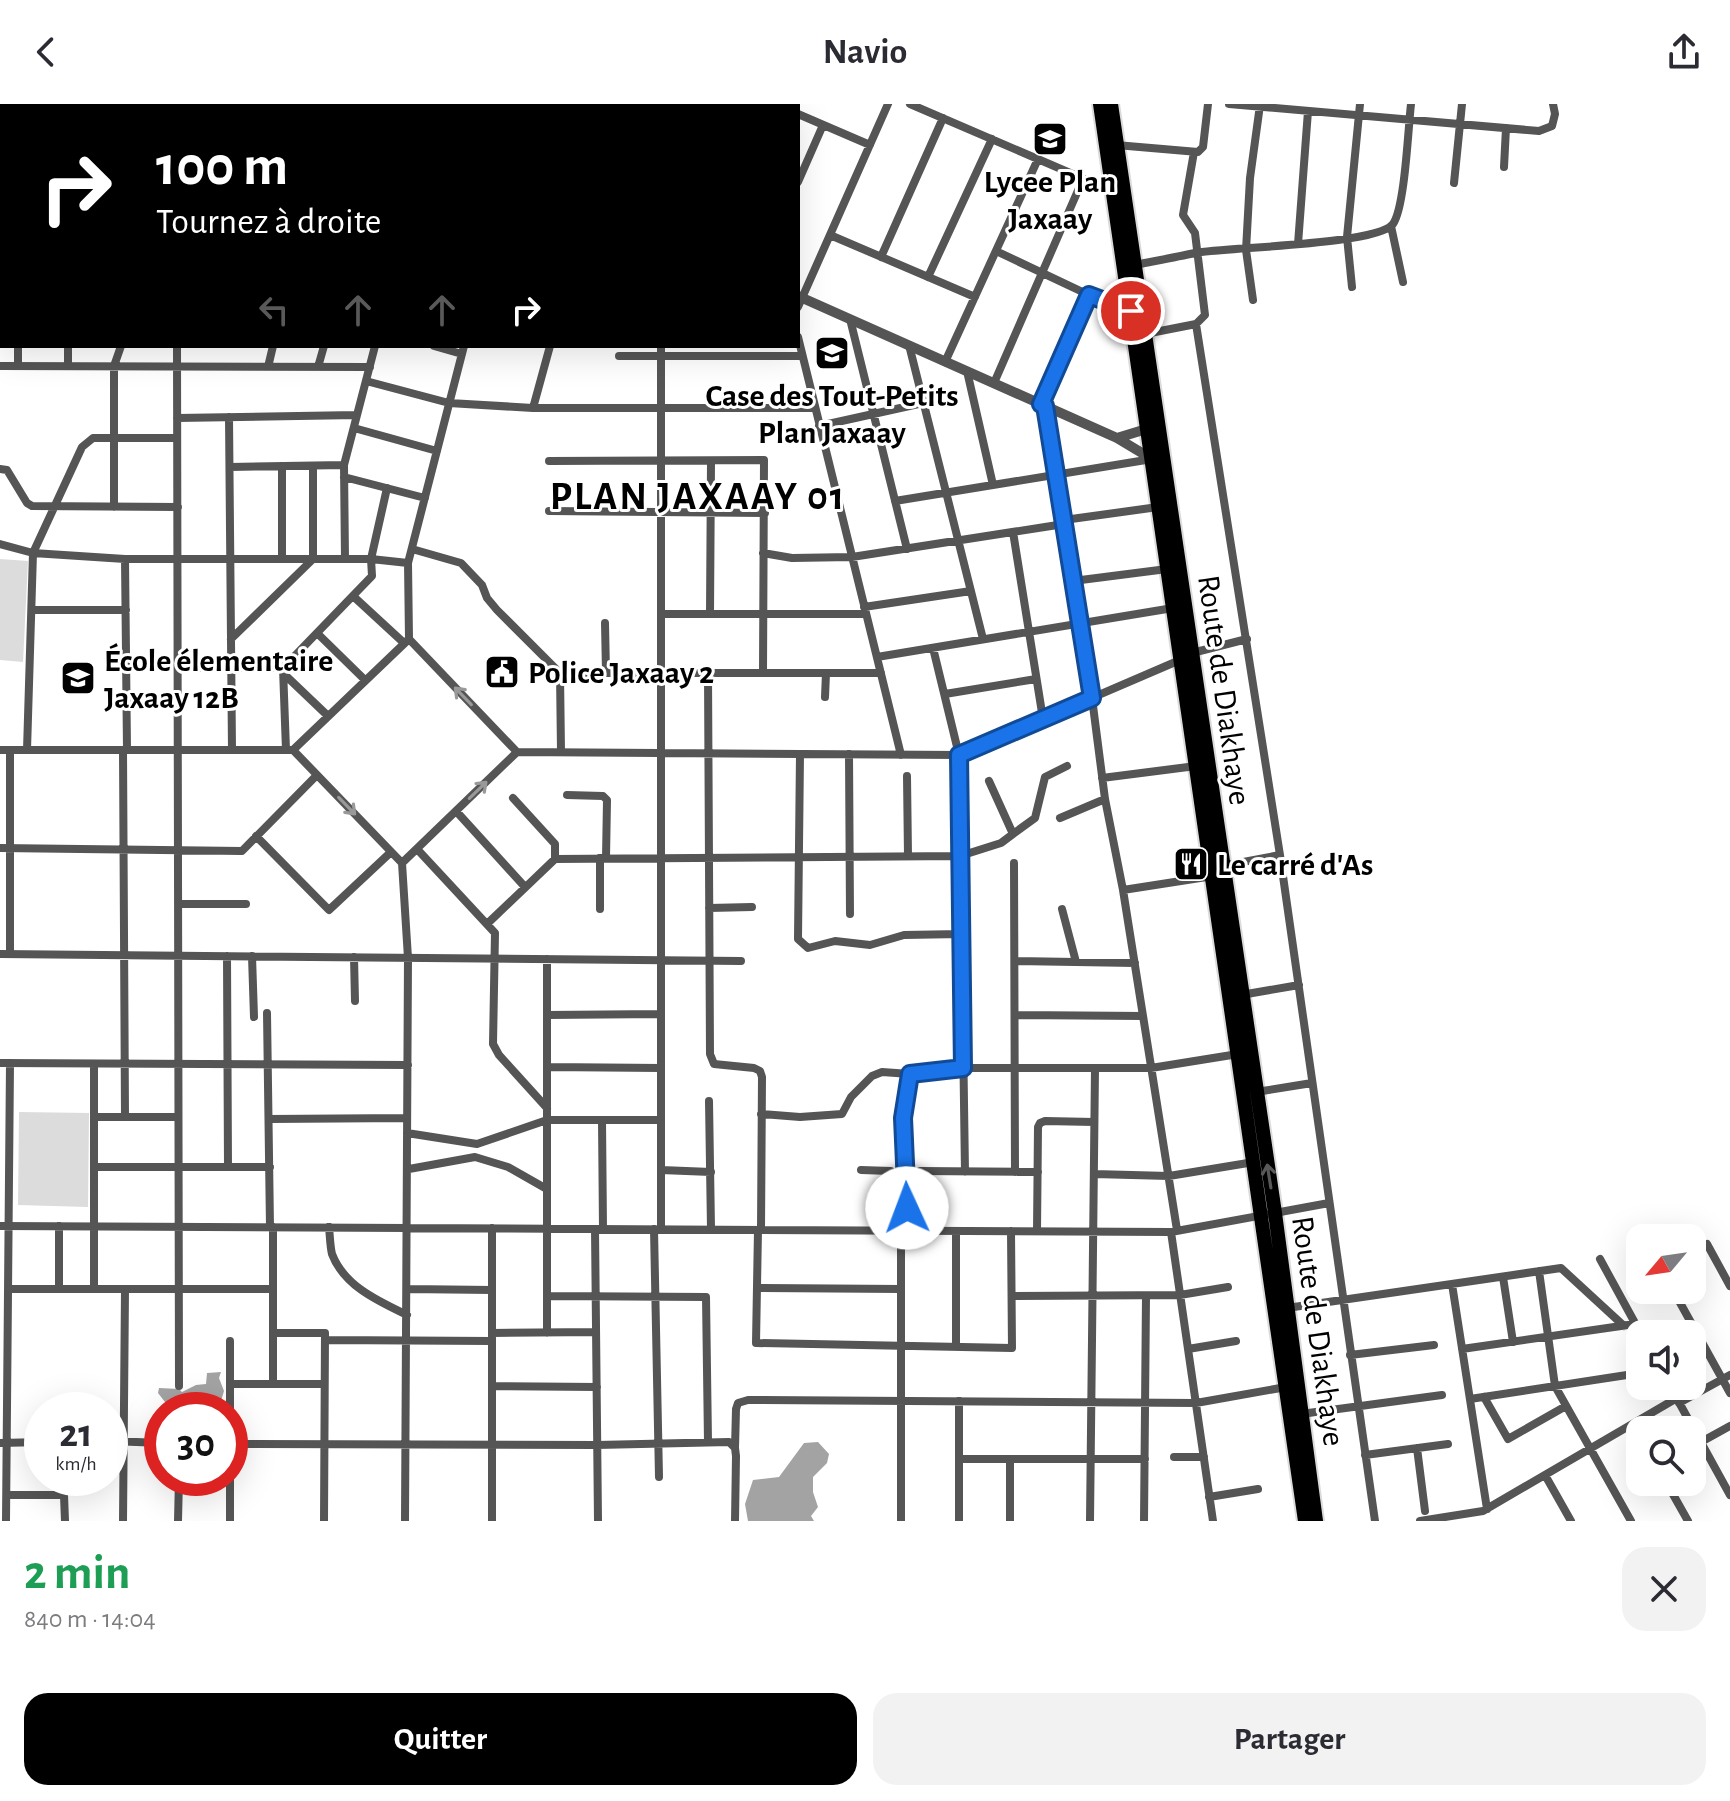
<!DOCTYPE html>
<html lang="fr">
<meta charset="utf-8">
<style>
:root{--surface:#fff;--page:#f2f2f3;--text:#2b2b33;--muted:#7c7c81;--accent:#000}
body{margin:0;font-family:"Alegreya Sans",sans-serif;background:var(--page);color:var(--text);height:100vh;display:flex;flex-direction:column;font-size:30px;white-space:nowrap}
*{box-sizing:border-box;margin:0}
p{font-size:26px;color:var(--muted)}
.icon{flex:none;width:44px;height:44px;fill:none;stroke:currentColor;stroke-width:2;stroke-linecap:round;stroke-linejoin:round}
.map{position:relative;height:1417px;overflow:hidden}
.sheet{display:flex;flex-direction:column;background:var(--surface);flex:1}
.sheet>*{flex:none}
.guide{position:absolute;left:0px;top:0px;width:800px;height:244px;box-shadow:0 8px 32px #0002;background:#000;color:#fff;overflow:hidden}
.needle{width:52px;rotate:241deg}
.buttons{position:absolute;left:1626px;top:1120px;display:grid;gap:16px}
.buttons a{display:grid;place-items:center;width:80px;height:80px;border-radius:16px;background:var(--surface);box-shadow:0 8px 32px #0002;font-size:40px}
.speed{position:absolute;left:24px;top:1288px;display:flex;gap:16px;font-size:40px;font-weight:700;text-align:center}
.speed>*{display:grid;place-content:center;width:104px;height:104px;border-radius:50%;background:var(--surface);box-shadow:0 8px 32px #0002;line-height:1}
.speed small{font-size:20px;font-weight:400}
.speed .limit{border:12px solid #d22;background:#fff;color:#111}
.pin{position:absolute;display:grid;place-items:center;width:68px;height:68px;color:#fff;margin:-34px;border:4px solid #fff;border-radius:50%;box-shadow:0 2px 8px #0007}
.me{position:absolute;width:88px;margin:-44px;rotate:358deg;stroke-linejoin:round;filter:drop-shadow(0 0 6px #0008)}
.turn{display:flex;align-items:center;gap:28px;height:168px;padding:0 24px;font-size:36px}
.turn .icon{width:104px;height:104px;stroke-width:2.5}
.turn b{display:block;font-size:56px;line-height:68px}
.lanes{display:flex;align-items:center;height:76px;padding:0 24px;background:#0003;justify-content:center;gap:40px;direction:ltr}
.lanes .off{opacity:.35}
.round{display:grid;place-items:center;flex:none;width:84px;height:84px;border-radius:24px;background:var(--page)}
.headline{display:flex;align-items:center;justify-content:space-between;height:136px;padding:0 24px}
h1{font-size:48px;font-weight:700;line-height:60px;color:#1e9e55}
.cta{display:flex;gap:16px;margin-top:auto;padding:16px 24px}
.cta a{flex:1;height:92px;border-radius:24px;background:var(--accent);color:#fff;font-size:32px;font-weight:700;line-height:92px;text-align:center}
.cta a+a{background:var(--page);color:var(--text)}
header{display:flex;justify-content:space-between;align-items:center;height:104px;padding:0 24px;background:var(--surface);font-size:36px;font-weight:700}
.map>svg:first-child{display:block}
</style>
<header><svg class="icon" aria-label="back" viewBox="0 0 24 24"><path d="M15 5l-7 7 7 7"/></svg>Navio<svg class="icon" aria-label="share" viewBox="0 0 24 24"><path d="M12 15V3M7 8l5-5 5 5M5 13v7h14v-7"/></svg></header>
<div class="map">
<svg width="1730" height="1417" viewBox="0 0 1730 1417">
<rect width="100%" height="100%" fill="#fff"/>
<path fill="#dcdcdc" d="M0,455L28,457L23,558L0,556Z
M19,1008L89,1009L88,1103L18,1101Z"/>
<path fill="#a3a3a3" d="M221,1268L219,1274L224,1287L221,1297L224,1302L217,1306H167L165,1298L158,1289L159,1284L179,1285L182,1288L196,1281L206,1280L207,1269Z
M818,1338L829,1350L827,1359L813,1373V1388L818,1403L811,1412L814,1417H748L745,1400L753,1376L779,1373L804,1339Z"/>
<g fill="none" stroke-linecap="round" stroke-linejoin="round">
<g stroke="#dbdbdb" stroke-width="18">
<path id="primary" d="M1100,0L1305,1417
M1111,0L1275,1109L1316,1417"/>
</g>
<path stroke="#555" stroke-width="8" d="M776,0L781,2
M910,0L1112,87
M1229,0L1539,27L1552,22L1555,10L1553,0
M43,2L44,0
M106,2L107,0
M162,2L163,0
M226,2L227,0
M390,2L391,0
M444,2V0
M600,2L601,0
M660,2L661,0
M717,2L718,0
M798,10L870,41
M1116,41L1198,48L1203,43L1208,0
M0,55L2,56
M1504,63L1506,24
M798,78L823,21
M1454,79L1462,0
M0,102L2,98
M1391,122L1403,178
M830,131L975,193
M1298,140L1308,7
M0,146H2
M996,147L1089,191L1130,207
M881,153L943,14
M1135,161C1155,157 1176,153 1195,149C1228,143 1377,141 1393,120C1405,103 1408,25 1411,0
M928,173L992,35
M1352,183L1347,133L1360,0
M1253,196L1246,146L1250,74L1260,1
M798,203L888,0
M850,215L907,445
M1196,220L1280,751L1375,1417
M1145,230L1196,220L1205,211L1195,129L1183,111L1194,48
M798,233L901,651
M909,241L983,535
M18,242V262
M177,242L179,1282
M434,242L462,250
M464,242L408,459L409,535L517,648
M619,252H802
M945,258L1038,55
M0,262L370,263
M68,262V242
M268,263L273,242
M318,263L324,242
M967,267L993,381
M366,277L449,299L533,304H815
M994,279L1083,75
M1041,300L1089,191
M1045,302L1092,594L1105,695L1123,786L1177,1126
M533,304L550,242
M229,313L232,646
M177,314L357,311
M819,322L923,299
M354,324L437,347
M549,357L764,356L763,569
M230,363L344,361
M0,365L7,366L27,399L32,402L178,403
M344,373L425,394
M895,397L1152,355
M114,403V262L121,242
M549,407L765,409
M1064,416L1158,403
M1013,428L1043,615
M0,440L33,449L125,455H371L408,459
M412,445L461,459L482,481L487,494L497,506L560,569L561,648
M763,449L792,454L852,453L1064,420
M125,455L127,646
M282,455V362
M345,455L344,361L375,242
M1073,477L1167,465
M353,492L404,539
M864,503L971,487
M32,506H126
M661,510H866
M710,510L711,358
M605,519L606,569
M317,529L365,576
M231,535L313,455V362
M933,544L959,651L965,1068
M1192,549L1247,535
M877,553L1173,504
M178,564H283L372,472L371,455L387,384
M283,564L286,646
M560,569H881
M708,569L710,950L714,960L754,964L760,967L762,973L761,1125
M284,570L328,612
M945,590L1036,575
M825,593L826,569
M0,646H293L409,535
M10,646V850
M27,646L33,449L82,343L93,334H177
M123,646L125,1013
M293,646L402,759L408,854L405,1417
M800,650L798,835L808,844L835,837L870,841L904,831L961,830
M849,650L850,810
M907,672L908,752
M1102,674L1196,662
M567,691L603,692L607,696L606,754
M513,694L555,740V755
M456,707L525,783
M1060,714L1105,695
M1013,730L1035,714L1045,673L1067,662
M256,732L329,806L391,748
M0,744L242,747L317,671
M417,745L495,829L493,940L499,951L547,1004
M402,759L517,648L959,651L1180,556
M1014,759L1015,1068
M1222,762L1280,751
M1123,786L1213,772
M178,800H246
M709,804L752,803
M600,805V754
M1062,805L1076,858
M487,820L555,755L960,752L1001,739L1013,730L989,677
M0,850L741,857
M227,852L228,1063
M252,852L254,913
M354,853L355,897
M1015,857L1135,859
M1241,891L1299,881
M267,909L270,1123
M547,911L661,910
M1015,911L1143,912
M0,959L408,961
M94,960V1185
M547,963L661,964
M1256,988L1312,979
M709,997L711,1125
M761,1010L800,1013L842,1010L851,993L872,972L882,968L910,970L963,964H1151L1238,950
M94,1013H178
M269,1015L407,1014
M602,1016L603,1125
M407,1029L477,1040L547,1016H661
M94,1063H270
M409,1065L475,1053L508,1063L545,1084
M661,1066L711,1068
M861,1066L891,1067L894,1071L897,1125
M920,1067L1038,1068
M1094,1070L1169,1072L1254,1058
M907,1104L903,1014L910,970
M0,1122L1171,1128L1329,1099
M59,1122V1185
M329,1123C330,1132 330,1142 332,1150C344,1182 378,1197 407,1211
M595,1125L598,1417
M654,1125L659,1373
M661,1125V242
M758,1126L756,1239L1012,1244L1011,1127
M1037,1127L1038,1023L1040,1019L1045,1017L1094,1018
M1171,1128L1213,1417
M1707,1140L1730,1182
M1600,1155L1641,1230
M1539,1167L1555,1282L1631,1417
M1503,1173L1513,1238
M1452,1180L1487,1405
M757,1184L901,1185
M9,1185H273
M407,1185L492,1186
M1673,1186L1730,1289
M547,1192L706,1193L708,1338
M1012,1192L1180,1191L1228,1183
M1287,1204L1561,1164L1624,1222
M273,1229H325L324,1417
M492,1229L596,1228
M547,1229V855
M325,1236L492,1237
M956,1242V1127
M1188,1245L1236,1237
M1462,1245L1635,1220
M1350,1251L1434,1241
M230,1280H324
M273,1280V1123
M492,1282L597,1283
M1670,1282L1730,1391
M1484,1293L1508,1335L1566,1302
M1470,1295L1640,1269
M959,1297V1417
M1679,1299L1730,1271
M230,1306V1237
M1301,1310L1442,1291
M1634,1319L1640,1330
M110,1337L162,1339
M1701,1338L1730,1322
M0,1339L42,1338
M230,1340L597,1341L729,1338L735,1344L736,1352L735,1417
M735,1344L736,1305L738,1299L748,1296L1196,1299L1286,1283
M1417,1344L1425,1407
M1365,1351L1448,1340
M1174,1353H1204
M959,1355H1145
M1545,1371L1571,1417
M1666,1378L1688,1417
M7,1391H64L65,1417
M1209,1393L1258,1385
M6,1417L10,959
M123,1417L125,1185
M178,1417L179,1374
M230,1417V1374
M492,1417V1124
M901,1417V1125
M1010,1417V1355
M1090,1417L1095,964
M1144,1417L1146,1192
M1420,1417L1483,1407L1677,1294"/>
<path stroke="#555" stroke-width="10" d="M366,0L371,2
M0,180H2
M798,192L1117,334L1152,355
M1117,334L1153,323"/>
<use href="#primary" stroke="#000" stroke-width="14"/>
</g>
<defs><path id="oneway-shaft" d="M-6 0H5M1.5-3L5.5 0L1.5 3" fill="none" stroke-width="1.6" stroke-linecap="round" stroke-linejoin="round" transform="scale(2)"/></defs>
<g stroke="#999">
<use href="#oneway-shaft" transform="translate(463 592) rotate(-134)"/>
<use href="#oneway-shaft" transform="translate(478 686) rotate(-44)"/>
<use href="#oneway-shaft" transform="translate(347 702) rotate(46)"/>
</g>
<use stroke="#595959" href="#oneway-shaft" transform="translate(1269 1072) rotate(-99)"/>
<g fill="none" stroke-linecap="round" stroke-linejoin="round">
<g stroke="#114b97" stroke-width="20">
<path id="route" d="M907,1104L903,1014L910,970L963,964L959,651L1092,594L1045,302L1041,300L1089,191L1131,207"/>
</g>
<use href="#route" stroke="#1a73e8" stroke-width="14"/>
</g>
<defs>
<g id="school-square" transform="scale(1.8)"><rect x="-9" y="-9" width="18" height="18" rx="4" fill="#000" stroke="#fff"/><path d="M0-5L7-2L0 1L-7-2ZM-4 1L0 2.5L4 1V4Q0 6-4 4Z" fill="#fff"/></g>
<g id="civic-square" transform="scale(1.8)"><rect x="-9" y="-9" width="18" height="18" rx="4" fill="#000" stroke="#fff"/><path d="M-.6-6.5H3V-4.5H.6V-3L4-1V1h2V6H-6V1h2V-1L-.6-3ZM-1.2 2.5V6h2.4V2.5Z" fill="#fff"/></g>
<g id="restaurant-square" transform="scale(1.8)"><rect x="-9" y="-9" width="18" height="18" rx="4" fill="#000" stroke="#fff"/><path d="M-5-6h1v4h1v-4h1v4h1v-4h1v5L-1.5 .5V6h-2V.5L-5-1ZM5-6V6H3V1.5H1.5Q1.5-4 5-6Z" fill="#fff"/></g>
</defs>
<g fill-rule="evenodd">
<use href="#school-square" x="1050" y="35"/>
<use href="#school-square" x="832" y="249"/>
<use href="#civic-square" x="502" y="568"/>
<use href="#school-square" x="78" y="574"/>
<use href="#restaurant-square" x="1191" y="760"/>
</g>
<g text-anchor="middle" stroke-width="6" stroke-linejoin="round" paint-order="stroke">
<g font-size="32" font-weight="bold" fill="#000" stroke="#fff" text-anchor="start">
<text x="1050" y="88" text-anchor="middle">Lycee Plan<tspan x="1050" dy="37">Jaxaay</tspan></text>
<text x="832" y="302" text-anchor="middle">Case des Tout-Petits<tspan x="832" dy="37">Plan Jaxaay</tspan></text>
<text x="104" y="567">École élementaire<tspan x="104" dy="37">Jaxaay 12B</tspan></text>
<text x="528" y="579">Police Jaxaay 2</text>
<text x="1217" y="771">Le carré d'As</text>
</g>
<g font-size="32" fill="#000" stroke="#fff">
<text transform="translate(1225 586) rotate(82)" y="11">Route de Diakhaye</text>
<text transform="translate(1319 1227) rotate(82)" y="11">Route de Diakhaye</text>
</g>
<g font-size="40" font-weight="bold" letter-spacing="2" fill="#000" stroke="#fff">
<text x="698" y="405">PLAN JAXAAY 01</text>
</g>
</g>
</svg>
<div class="buttons">
<a><svg class="needle" viewBox="-14 -14 28 28"><path d="M0-13l5 13h-10z" fill="#e53935"/><path d="M0 13l5-13h-10z" fill="#7c7c81"/></svg></a>
<a><svg class="icon" aria-label="sound" viewBox="0 0 24 24"><path d="M4 9h4l5-4v14l-5-4H4zM17 9q2 3 0 6"/></svg></a>
<a><svg class="icon" aria-label="search" viewBox="0 0 24 24"><circle cx="10" cy="10" r="6"/><path d="M15 15l6 6"/></svg></a>
</div>
<div class="speed"><div>21<small>km/h</small></div><div class="limit">30</div></div>
<div class="pin" style="left:1131px;top:207px;background:#d93025"><svg class="icon" aria-label="arrive" viewBox="0 0 24 24"><path d="M6 21V4h12l-3 4 3 4H6"/></svg></div>
<svg class="me" style="left:907px;top:1104px" viewBox="-20 -20 40 40"><circle r="19" fill="#fff"/><path d="M0-13L10 11 0 6-10 11z" fill="#1a73e8"/></svg>
<div class="guide">
<div class="turn"><svg class="icon" aria-label="right" viewBox="0 0 24 24"><path d="M7 20v-9h11M14 6l5 5-5 5"/></svg><div><b>100 m</b>Tournez à droite</div></div>
<div class="lanes"><svg class="icon off" aria-label="left" viewBox="0 0 24 24"><path d="M17 20v-9H6M10 6l-5 5 5 5"/></svg><svg class="icon off" aria-label="ahead" viewBox="0 0 24 24"><path d="M12 20V5M6 11l6-6 6 6"/></svg><svg class="icon off" aria-label="ahead" viewBox="0 0 24 24"><path d="M12 20V5M6 11l6-6 6 6"/></svg><svg class="icon" aria-label="right" viewBox="0 0 24 24"><path d="M7 20v-9h11M14 6l5 5-5 5"/></svg></div>
</div>
</div>
<section class="sheet">
<div class="headline"><div><h1>2 min</h1><p>840 m · 14:04</p></div><a class="round"><svg class="icon" aria-label="close" viewBox="0 0 24 24"><path d="M6 6l12 12M18 6L6 18"/></svg></a></div>
<div class="cta"><a>Quitter</a><a>Partager</a></div>
</section>
